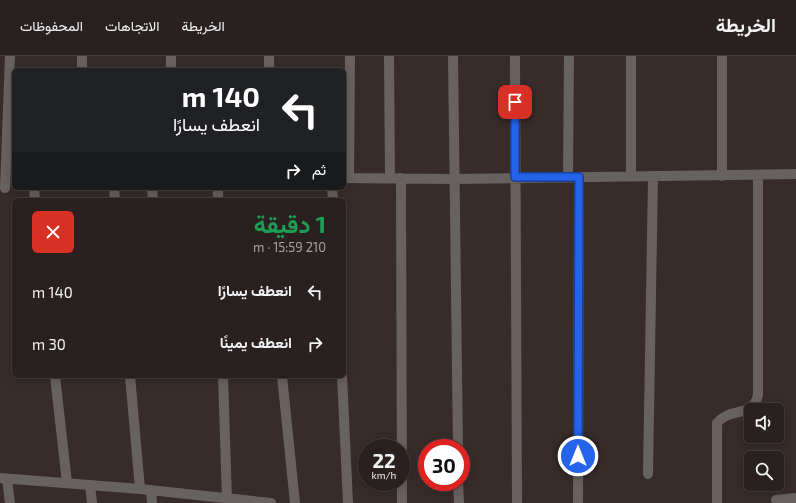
<!DOCTYPE html>
<html lang="ar">
<meta charset="utf-8">
<style>
:root{--surface:#29211f;--page:#312928;--text:#f1f3f6;--muted:#a5a3a4;--line:#453e3d}
body{margin:0;font-family:"Exo 2",Vazirmatn,sans-serif;background:var(--page);color:var(--text);direction:rtl;height:100vh;display:flex;flex-direction:column;font-size:15px;white-space:nowrap}
*{box-sizing:border-box;margin:0}
p{font-size:13px;color:var(--muted)}
.icon{flex:none;width:22px;height:22px;fill:none;stroke:currentColor;stroke-width:2;stroke-linecap:round;stroke-linejoin:round}
.map{position:relative;flex:1;overflow:hidden;direction:ltr}
.side{position:absolute;left:12px;top:142px;width:334px;height:180px;display:flex;flex-direction:column;background:var(--surface);border-radius:6px;box-shadow:0 2px 10px #0003,0 0 0 1px var(--line);direction:rtl}
.side>*{flex:none}
.top-card{position:absolute;left:12px;top:12px;width:334px;height:122px;border-radius:6px;box-shadow:0 2px 10px #0003,0 0 0 1px var(--line);direction:rtl;background:#202124;color:#fff;overflow:hidden}
.fabs{position:absolute;left:744px;top:347px;display:grid;gap:8px}
.fabs a{display:grid;place-items:center;width:40px;height:40px;border-radius:6px;background:var(--surface);box-shadow:0 2px 10px #0003,0 0 0 1px var(--line);font-size:20px}
.speed{position:absolute;left:358px;top:383px;display:flex;gap:8px;font-size:20px;font-weight:700;text-align:center}
.speed>*{display:grid;place-content:center;width:52px;height:52px;border-radius:50%;background:var(--surface);box-shadow:0 2px 10px #0003,0 0 0 1px var(--line);line-height:1}
.speed small{font-size:10px;font-weight:400}
.speed .limit{border:6px solid #d22;background:#fff;color:#111}
.pin{position:absolute;display:grid;place-items:center;width:34px;height:34px;color:#fff;margin:-17px;border-radius:8px;box-shadow:0 2px 6px #0006}
.me{position:absolute;width:44px;margin:-22px;rotate:0deg;stroke-linejoin:round;filter:drop-shadow(0 0 3px #0008)}
.turn{display:flex;align-items:center;gap:14px;height:84px;padding:0 20px;font-size:18px}
.turn .icon{width:52px;height:52px;stroke-width:2.5}
.turn b{display:block;font-size:28px;line-height:34px}
.then{display:flex;align-items:center;height:38px;padding:0 20px;background:#0003;gap:8px;font-size:15px}
.round{display:grid;place-items:center;flex:none;width:42px;height:42px;border-radius:6px;background:var(--page)}
.headline{display:flex;align-items:center;justify-content:space-between;height:68px;padding:0 20px}
h1{font-size:24px;font-weight:700;line-height:30px;color:#1e9e55}
ul{padding:0;list-style:none}
li{display:flex;align-items:center;gap:12px;height:52px;padding:0 20px}
li div{flex:1}
li b{display:block;font-size:15px}
li em{font-style:normal}
header{display:flex;align-items:center;gap:24px;box-sizing:border-box;height:56px;padding:0 20px;background:var(--surface);border-bottom:1px solid var(--line)}
header strong{font-size:19px}
nav{display:flex;gap:22px;margin-inline-start:auto;font-size:14px}
.map>svg:first-child{display:block}
</style>
<header>
<strong>الخريطة</strong>
<nav><a>الخريطة</a><a>الاتجاهات</a><a>المحفوظات</a></nav>
</header>
<div class="map">
<svg width="796" height="447" viewBox="0 0 796 447">
<rect width="100%" height="100%" fill="#372c29"/>
<g fill="none" stroke-linecap="round" stroke-linejoin="round">
<path stroke="#67615f" stroke-width="10" d="M389,0L390,122
M453,0L458,392
M515,0L517,447
M631,0V120
M722,0V120
M82,14V0
M171,14V0
M269,14V0
M568,121L569,0
M344,122L454,123L796,118
M349,122L350,0
M401,122L402,447
M5,132L10,0
M34,132L35,144
M114,132L115,144
M152,132L153,144
M218,132V144
M332,132L333,144
M55,320L67,427
M130,320L140,433
M223,320L227,444
M282,320L295,447
M342,320L348,447
M648,418L653,120
M0,422L140,433L271,447
M7,423L10,447
M458,426L459,447
M90,429L92,447
M151,434L152,447
M776,444L796,442
M578,447L579,121
M717,447V367C730,351 753,362 758,339V119"/>
</g>
<g fill="none" stroke-linecap="round" stroke-linejoin="round">
<g stroke="#184099" stroke-width="10">
<path id="route" d="M515,46V121H579L578,400"/>
</g>
<use href="#route" stroke="#2563eb" stroke-width="7"/>
</g>
</svg>
<div class="fabs">
<a><svg class="icon" aria-label="sound" viewBox="0 0 24 24"><path d="M4 9h4l5-4v14l-5-4H4zM17 9q2 3 0 6"/></svg></a>
<a><svg class="icon" aria-label="search" viewBox="0 0 24 24"><circle cx="10" cy="10" r="6"/><path d="M15 15l6 6"/></svg></a>
</div>
<div class="speed"><div>22<small>km/h</small></div><div class="limit">30</div></div>
<div class="pin" style="left:515px;top:46px;background:#d93025"><svg class="icon" aria-label="arrive" viewBox="0 0 24 24"><path d="M6 21V4h12l-3 4 3 4H6"/></svg></div>
<svg class="me" style="left:578px;top:400px" viewBox="-20 -20 40 40"><circle r="17" fill="#2563eb" stroke="#fff" stroke-width="3"/><path d="M0-11L8 9 0 5-8 9z" fill="#fff"/></svg>
<div class="top-card">
<div class="turn"><svg class="icon" aria-label="left" viewBox="0 0 24 24"><path d="M17 20v-9H6M10 6l-5 5 5 5"/></svg><div><b>140 m</b>انعطف يسارًا</div></div>
<div class="then">ثم<svg class="icon" aria-label="right" viewBox="0 0 24 24"><path d="M7 20v-9h11M14 6l5 5-5 5"/></svg></div>
</div>
<section class="side">
<div class="headline"><div><h1>1 دقيقة</h1><p>210 m · 15:59</p></div><a class="round" style="background:#d93025;color:#fff"><svg class="icon" aria-label="close" viewBox="0 0 24 24"><path d="M6 6l12 12M18 6L6 18"/></svg></a></div>
<ul>
<li><svg class="icon" aria-label="left" viewBox="0 0 24 24"><path d="M17 20v-9H6M10 6l-5 5 5 5"/></svg><div><b>انعطف يسارًا</b></div><em>140 m</em></li>
<li><svg class="icon" aria-label="right" viewBox="0 0 24 24"><path d="M7 20v-9h11M14 6l5 5-5 5"/></svg><div><b>انعطف يمينًا</b></div><em>30 m</em></li>
</ul>
</section>
</div>
